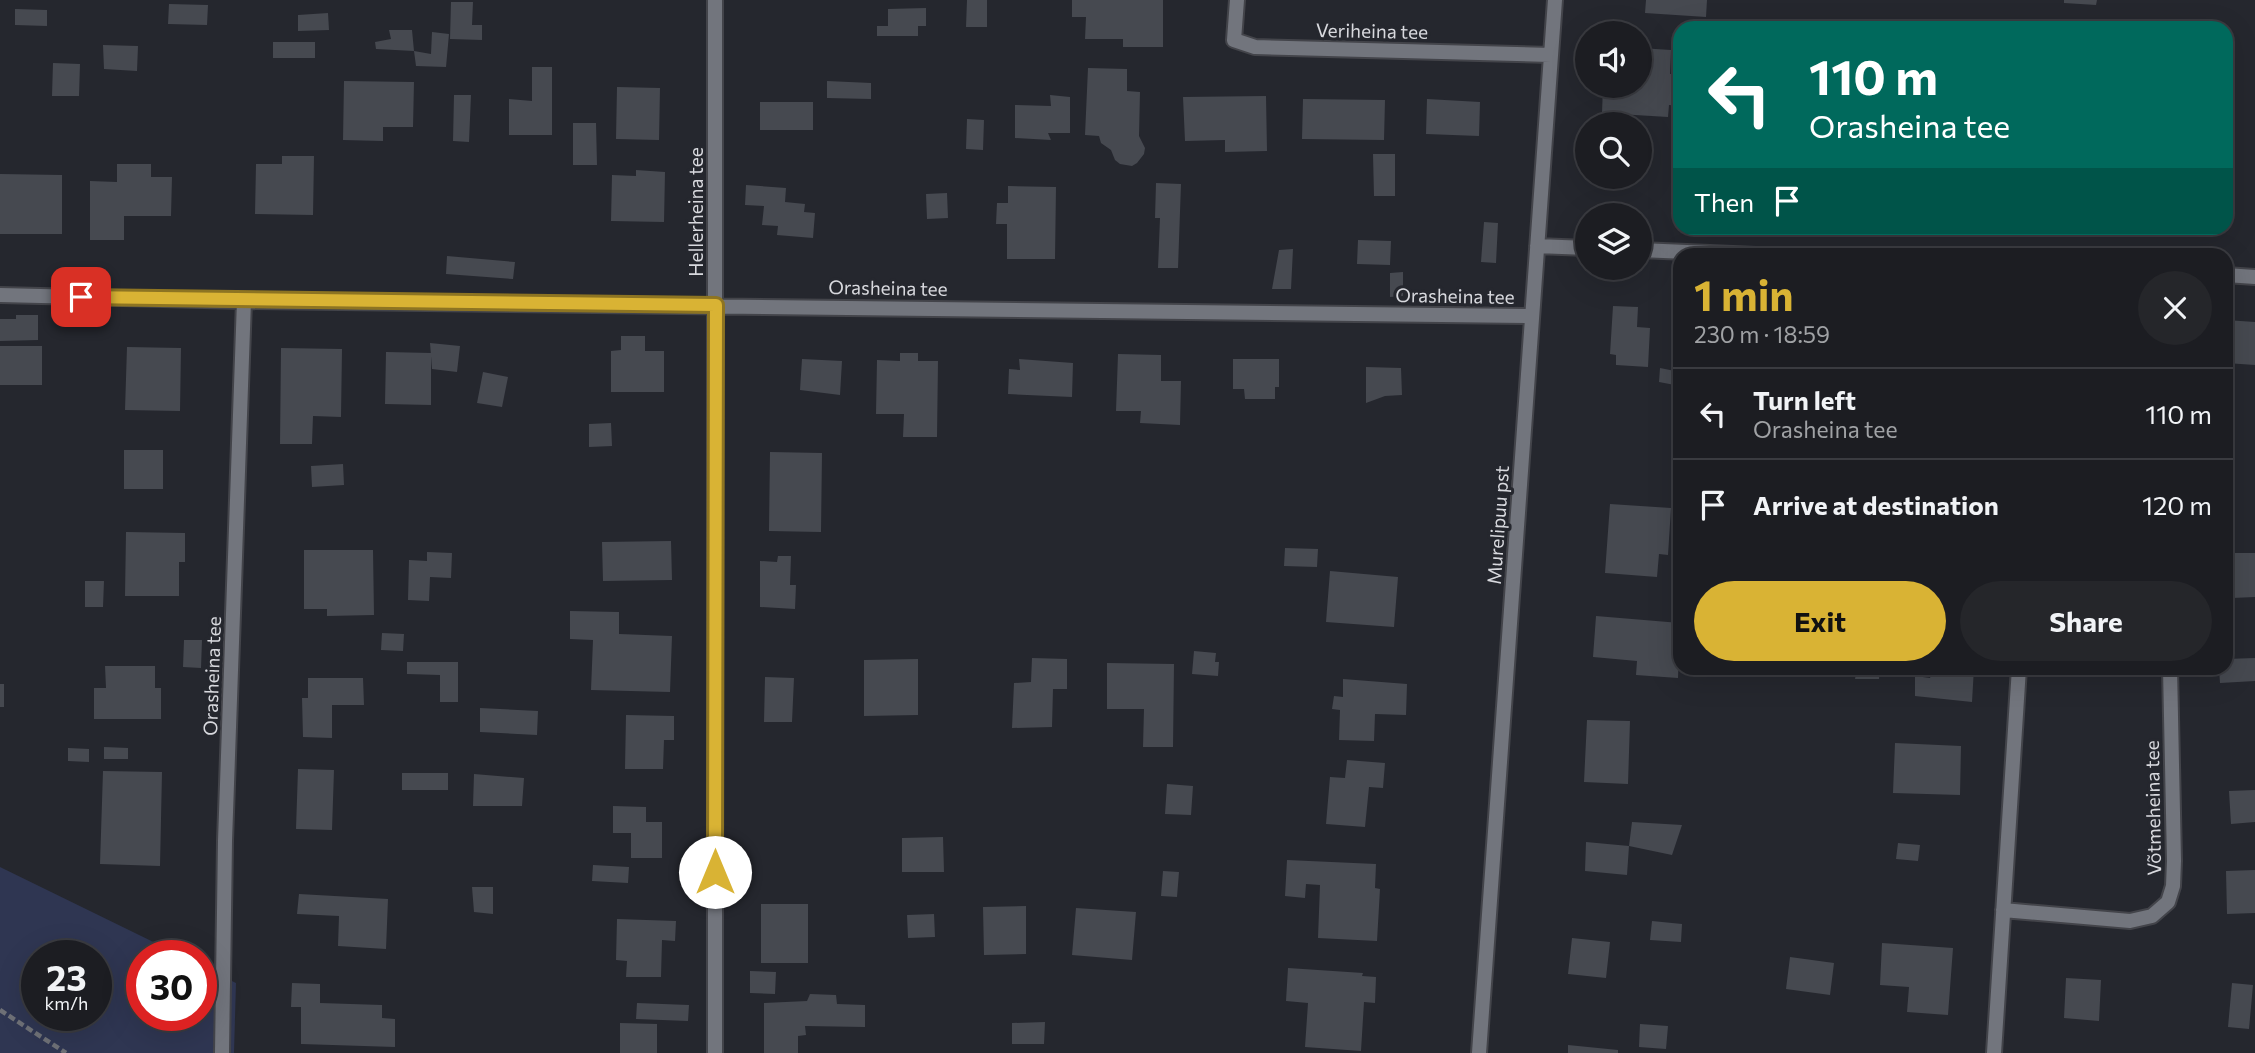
<!DOCTYPE html>
<meta charset="utf-8">
<style>
:root{--surface:#1c1d22;--page:#25262a;--text:#f1f3f6;--muted:#a0a2a5;--line:#3a3b40;--accent:#d9b334}
body{margin:0;font-family:Commissioner,sans-serif;background:var(--page);color:var(--text);height:100vh;display:flex;flex-direction:column;font-size:26px;white-space:nowrap}
*{box-sizing:border-box;margin:0}
p{font-size:23px;color:var(--muted)}
.icon{flex:none;width:38px;height:38px;fill:none;stroke:currentColor;stroke-width:2;stroke-linecap:round;stroke-linejoin:round}
.map{position:relative;flex:1;overflow:hidden}
.sheet{position:absolute;left:1673px;top:248px;width:560px;height:427px;display:flex;flex-direction:column;background:var(--surface);border-radius:21px;box-shadow:0 7px 28px #0002,0 0 0 2px var(--line)}
.sheet>*{flex:none}
.guide{position:absolute;left:1673px;top:21px;width:560px;height:214px;border-radius:21px;box-shadow:0 7px 28px #0002,0 0 0 2px var(--line);background:#00695c;color:#fff;overflow:hidden}
.buttons{position:absolute;left:1575px;top:21px;display:grid;gap:14px}
.buttons a{display:grid;place-items:center;width:77px;height:77px;border-radius:50%;background:var(--surface);box-shadow:0 7px 28px #0002,0 0 0 2px var(--line);font-size:35px}
.speed{position:absolute;left:21px;top:940px;display:flex;gap:14px;font-size:35px;font-weight:700;text-align:center}
.speed>*{display:grid;place-content:center;width:91px;height:91px;border-radius:50%;background:var(--surface);box-shadow:0 7px 28px #0002,0 0 0 2px var(--line);line-height:1}
.speed small{font-size:18px;font-weight:400}
.speed .limit{border:10px solid #d22;background:#fff;color:#111}
.pin{position:absolute;display:grid;place-items:center;width:60px;height:60px;color:#fff;margin:-30px;border-radius:14px;box-shadow:0 4px 10px #0006}
.me{position:absolute;width:77px;margin:-38px;rotate:0deg;stroke-linejoin:round;filter:drop-shadow(0 0 5px #0008)}
.turn{display:flex;align-items:center;gap:24px;height:147px;padding:0 21px;font-size:32px}
.turn .icon{width:91px;height:91px;stroke-width:2.5}
.turn b{display:block;font-size:49px;line-height:60px}
.then{display:flex;align-items:center;height:66px;padding:0 21px;background:#0003;gap:14px;font-size:26px}
.round{display:grid;place-items:center;flex:none;width:74px;height:74px;border-radius:37px;background:var(--page)}
.headline{display:flex;align-items:center;justify-content:space-between;height:119px;padding:0 21px}
h1{font-size:42px;font-weight:700;line-height:52px;color:var(--accent)}
.primary-button{display:flex;gap:14px;margin-top:auto;padding:14px 21px}
.primary-button a{flex:1;height:80px;border-radius:42px;background:var(--accent);color:#111;font-size:28px;font-weight:700;line-height:80px;text-align:center}
.primary-button a+a{background:var(--page);color:var(--text)}
ul{padding:0;list-style:none}
li{display:flex;align-items:center;gap:21px;height:91px;padding:0 21px;border-top:2px solid var(--line)}
li div{flex:1}
li b{display:block;font-size:26px}
li em{font-style:normal}
.map>svg:first-child{display:block}
</style>
<div class="map">
<svg width="2255" height="1053" viewBox="0 0 2255 1053">
<rect width="100%" height="100%" fill="#25272e"/>
<path fill="#2f3652" fill-rule="evenodd" d="M0,867L180,955L142,956V1015H201V966L236,983L234,1053H0ZM37,956H96V1015H37Z"/>
<path fill="#464950" d="M967,0H987V27H966Z
M1072,0H1163V47H1123V39H1085L1086,17H1072Z
M1646,0H1707L1706,17L1645,13Z
M2064,0H2097L2096,5L2064,3Z
M451,2H473L472,25H482V40L450,39Z
M169,4L208,5L207,25L168,24Z
M926,8V26H918V36H877V26H888V9Z
M15,9L47,10V26L15,25Z
M328,13L329,30L298,31V15Z
M389,30H412L414,51L376,49L375,42L391,39Z
M432,32L449,34L446,67L416,66L414,51L431,54Z
M273,42H315V58H273Z
M103,45L138,46L137,71L104,69Z
M1640,48L1671,50L1670,74H1680V106L1669,105L1668,117L1602,113L1603,86H1640Z
M53,63L80,64L79,96H52Z
M532,67H552V135H509V99L532,101Z
M1088,68L1127,69V91L1140,92L1139,136L1145,148L1144,154L1137,163L1132,166L1120,164L1115,160L1111,150L1101,143L1099,136L1085,135Z
M344,81L414,82L413,127H383V141L343,140Z
M827,81L871,83V99L827,98Z
M617,87L660,88L659,140L616,139Z
M454,95H471L469,142L453,141Z
M1050,95L1070,97V133H1048L1051,140L1015,138V105L1051,106Z
M1266,96L1267,151L1225,152V140L1185,141L1183,97Z
M1303,99L1385,100L1384,140L1302,139Z
M1427,99L1480,102L1479,136L1426,134Z
M760,102H813V130H760Z
M967,119L984,120L983,150L966,149Z
M573,123H596L597,165H573Z
M1373,154H1395V196H1374Z
M282,156H314L313,215L255,214L256,164H282Z
M117,164H151V177H172L171,216H124V240H90V181L117,182Z
M636,170L665,172L664,222L611,221L612,175L636,176Z
M0,174L62,175V234H0Z
M1156,183L1181,184L1178,268H1158L1160,218H1155Z
M746,185L786,188L785,202L805,204L804,212L815,213L813,238L777,235L778,226L762,225L764,206L745,205Z
M1008,186L1056,187L1055,259H1007V224H996L997,203H1008Z
M947,193L948,218L927,219L926,194Z
M1484,222L1498,223L1496,263L1481,262Z
M1358,240L1391,241L1390,265L1357,264Z
M1293,249L1291,289H1272L1279,250Z
M447,256L515,262L513,279L446,274Z
M1403,272V296L1390,297V273Z
M1613,306L1638,307L1637,327L1650,328L1648,367L1616,365V355L1610,354Z
M16,315H38V340L0,341V319H16Z
M2226,320L2255,322V365L2226,363Z
M621,336H645V351H664V392H611V351L621,350Z
M430,343L460,346L457,372L432,369Z
M0,346H42V385H0Z
M127,347L181,348L180,411L125,410Z
M281,348L342,349L341,417L313,416L312,444H280Z
M386,352L431,353V405L385,404Z
M900,353H918V361H938L937,437H903L904,414H876L877,360L900,361Z
M1118,354L1161,355V381H1181L1180,425L1140,423L1141,411H1116Z
M802,359L842,361L840,395L800,390Z
M1019,359L1073,363L1072,397L1008,394L1009,369L1020,370Z
M1233,359H1279V387H1275V399H1245L1244,389H1233Z
M1366,367L1401,368L1402,395L1385,396L1366,403Z
M1660,368L1680,372V386L1659,382Z
M483,372L508,377L502,407L477,403Z
M611,423L612,446L589,447V424Z
M124,450H163V489H124Z
M770,452L822,453L821,532L769,531Z
M343,464L344,485L312,487L311,466Z
M1610,504L1671,508L1668,555L1659,554L1657,577L1605,573Z
M126,532L185,533V562H179V596H125Z
M671,541L672,580L603,581L602,542Z
M1285,548L1318,549L1317,567L1284,566Z
M304,550H373L374,615L327,616V609H304Z
M427,552L452,553L451,578L430,577L429,601L408,600L409,560L427,561Z
M2231,553H2255V597L2232,598Z
M778,556H791L790,585H796L795,609L760,607V561L777,562Z
M1330,571L1398,577L1394,627L1326,622Z
M85,581H104L103,607H85Z
M570,611L619,612V634L672,636L670,692L591,690L593,640L570,639Z
M1596,616L1680,623L1678,678L1636,675L1637,661L1593,657Z
M382,633L404,634L403,651L381,650Z
M184,640H202L201,668L183,667Z
M1194,651L1216,653L1215,662H1219L1218,676L1192,674Z
M1032,658L1067,659V689H1053L1052,727L1012,728L1014,683L1031,682Z
M2255,658V681L2220,683L2219,668H2226V659Z
M918,659V715L864,716V660Z
M407,662H458V702H440V675L407,674Z
M1107,663L1174,664L1173,747H1143L1144,709H1107Z
M105,666H155V688H161V719H94V688H106Z
M1857,668H1880L1879,679H1855Z
M1934,668H1974L1972,702L1915,696V676L1930,678Z
M765,677L794,678L792,722H764Z
M308,678H363L364,705H332V738L303,737L302,698H308Z
M1343,679L1407,684L1406,715L1375,714L1374,741L1339,740L1340,710L1332,709L1334,696L1343,697Z
M0,684H4V707H0Z
M480,708L538,711L537,735L480,732Z
M626,715L674,716V740H664L663,769H625Z
M1587,720L1630,721L1628,784L1584,782Z
M1895,743L1961,746L1960,795L1893,793Z
M104,747L128,748V759H104Z
M68,748L89,749V762L68,761Z
M1347,760L1385,763L1383,788L1369,787L1365,827L1326,824L1330,777L1345,778Z
M298,769L334,770L332,830L296,829Z
M103,771L162,772L160,866L100,864Z
M402,773H448V790H402Z
M474,774L524,778L522,806H473Z
M1167,784L1193,786L1191,815L1165,814Z
M2255,790V822L2231,824L2229,791Z
M613,806L646,807V822H662V858H631V833H613Z
M1632,822L1682,825L1672,855L1629,846Z
M943,837L944,872H902V838Z
M1586,842L1629,846L1627,875L1585,871Z
M1898,843L1920,845L1918,861L1896,859Z
M1287,860L1376,864L1375,888L1380,889L1377,941L1318,938L1320,885L1306,884L1305,898L1285,896Z
M593,865L629,867L628,883L592,881Z
M2255,870V913L2227,914L2226,871Z
M1163,871L1179,872L1177,897L1161,896Z
M472,887H493V914L474,912Z
M299,894L388,899L386,949L338,946L339,916L297,914Z
M761,904H808V963H761Z
M1026,906V954L984,955L983,907Z
M1076,908L1136,912L1132,960L1072,955Z
M934,914L935,937L908,938L907,915Z
M617,919L676,921L675,941L662,940L661,977H626L627,961L616,960Z
M1652,921L1682,924L1681,942L1650,940Z
M1572,938L1610,942L1606,978L1568,974Z
M1882,943L1953,948L1948,1015L1907,1012L1909,987L1880,985Z
M1790,957L1834,963L1830,995L1786,989Z
M1288,968L1363,973L1362,976L1376,977L1375,1003L1364,1002L1361,1051L1305,1047L1308,1003L1286,1001Z
M750,971L776,972L775,994L750,993Z
M2066,978L2101,980L2099,1021L2064,1018Z
M292,983L320,984V1003L382,1005V1018L395,1019V1047L301,1044V1007H291Z
M2232,983L2253,985L2249,1029L2228,1027Z
M810,994L836,995L837,1004L865,1005V1027L805,1026L806,1035L798,1036V1053H764V1003L807,1001Z
M637,1003L689,1005L688,1021L636,1019Z
M1045,1022L1044,1044H1012V1023Z
M620,1023L657,1024V1053H620Z
M1640,1024L1668,1026L1666,1049L1639,1047Z
M1568,1045L1618,1050V1053H1568Z"/>
<g fill="none" stroke-linecap="round" stroke-linejoin="round">
<g stroke="#43444a" stroke-width="18">
<path id="street" d="M715,0V1053
M1237,0L1234,40L1255,47L1551,55
M1537,246L1587,248
M1640,250L1782,256
M2226,275L2255,277
M0,295L244,301L1532,316
M2003,910L2130,921L2152,916L2168,902L2173,886L2174,861L2170,668
M222,1053L225,841L244,301
M1479,1053L1555,0
M1994,1053L2019,668"/>
</g>
<path stroke="#6f7177" stroke-width="4.5" stroke-dasharray="7 3.5" stroke-linecap="butt" d="M0,1010L66,1053"/>
<use href="#street" stroke="#72757d" stroke-width="14"/>
</g>
<g fill="none" stroke-linecap="round" stroke-linejoin="round">
<g stroke="#8d7422" stroke-width="18">
<path id="route" d="M81,297L716,305L715,872"/>
</g>
<use href="#route" stroke="#d9b334" stroke-width="12"/>
</g>
<g text-anchor="middle" stroke-width="6" stroke-linejoin="round" paint-order="stroke">
<g font-size="19" fill="#d8d9de" stroke="#25272e">
<text transform="translate(1372 31) rotate(1)" y="7">Veriheina tee</text>
<text transform="translate(696 212) rotate(-90)" y="7">Hellerheina tee</text>
<text transform="translate(888 288) rotate(1)" y="7">Orasheina tee</text>
<text transform="translate(1455 296) rotate(1)" y="7">Orasheina tee</text>
<text transform="translate(1498 525) rotate(-86)" y="7">Murelipuu pst</text>
<text transform="translate(212 676) rotate(-88)" y="7">Orasheina tee</text>
<text transform="translate(2153 808) rotate(-91)" y="7">Võtmeheina tee</text>
</g>
</g>
</svg>
<div class="buttons">
<a><svg class="icon" aria-label="sound" viewBox="0 0 24 24"><path d="M4 9h4l5-4v14l-5-4H4zM17 9q2 3 0 6"/></svg></a>
<a><svg class="icon" aria-label="search" viewBox="0 0 24 24"><circle cx="10" cy="10" r="6"/><path d="M15 15l6 6"/></svg></a>
<a><svg class="icon" aria-label="layers" viewBox="0 0 24 24"><path d="M12 4l9 5-9 5-9-5zM3 14l9 5 9-5"/></svg></a>
</div>
<div class="speed"><div>23<small>km/h</small></div><div class="limit">30</div></div>
<div class="pin" style="left:81px;top:297px;background:#d93025"><svg class="icon" aria-label="arrive" viewBox="0 0 24 24"><path d="M6 21V4h12l-3 4 3 4H6"/></svg></div>
<svg class="me" style="left:715px;top:872px" viewBox="-20 -20 40 40"><circle r="19" fill="#fff"/><path d="M0-13L10 11 0 6-10 11z" fill="#d9b334"/></svg>
<div class="guide">
<div class="turn"><svg class="icon" aria-label="left" viewBox="0 0 24 24"><path d="M17 20v-9H6M10 6l-5 5 5 5"/></svg><div><b>110 m</b>Orasheina tee</div></div>
<div class="then">Then<svg class="icon" aria-label="arrive" viewBox="0 0 24 24"><path d="M6 21V4h12l-3 4 3 4H6"/></svg></div>
</div>
<section class="sheet">
<div class="headline"><div><h1>1 min</h1><p>230 m · 18:59</p></div><a class="round"><svg class="icon" aria-label="close" viewBox="0 0 24 24"><path d="M6 6l12 12M18 6L6 18"/></svg></a></div>
<ul>
<li><svg class="icon" aria-label="left" viewBox="0 0 24 24"><path d="M17 20v-9H6M10 6l-5 5 5 5"/></svg><div><b>Turn left</b><p>Orasheina tee</p></div><em>110 m</em></li>
<li><svg class="icon" aria-label="arrive" viewBox="0 0 24 24"><path d="M6 21V4h12l-3 4 3 4H6"/></svg><div><b>Arrive at destination</b></div><em>120 m</em></li>
</ul>
<div class="primary-button"><a>Exit</a><a>Share</a></div>
</section>
</div>
